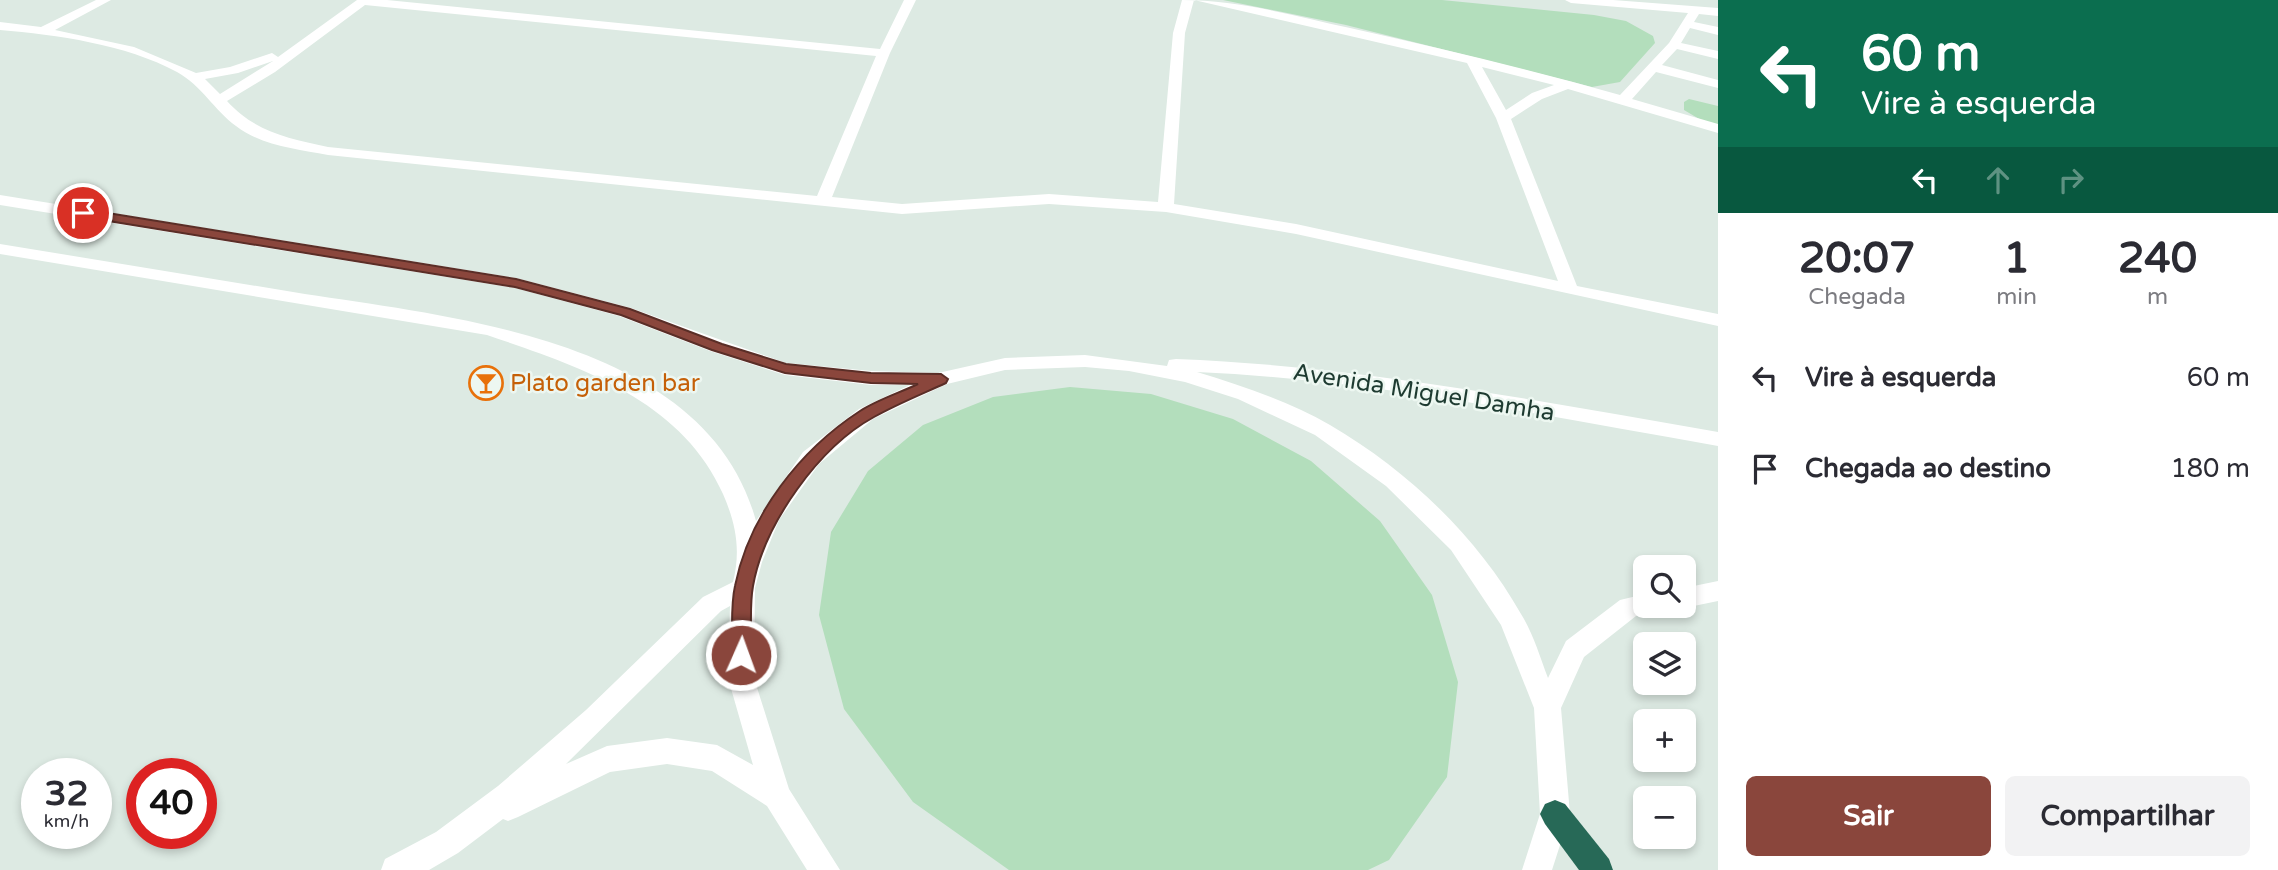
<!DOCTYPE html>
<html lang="pt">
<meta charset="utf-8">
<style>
:root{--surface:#fff;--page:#f2f2f3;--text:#2b2b33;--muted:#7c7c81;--accent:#8a463c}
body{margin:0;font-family:"Varela Round",sans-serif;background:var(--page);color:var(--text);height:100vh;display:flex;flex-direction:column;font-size:26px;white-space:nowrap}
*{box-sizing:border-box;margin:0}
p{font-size:23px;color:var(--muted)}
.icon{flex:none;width:38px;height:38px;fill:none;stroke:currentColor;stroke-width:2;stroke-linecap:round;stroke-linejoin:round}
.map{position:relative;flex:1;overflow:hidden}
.panel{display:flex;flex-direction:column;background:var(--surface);width:560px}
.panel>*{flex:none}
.guide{background:#0b6e4f;color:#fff;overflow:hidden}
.tools{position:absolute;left:1633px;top:555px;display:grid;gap:14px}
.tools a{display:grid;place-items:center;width:63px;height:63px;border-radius:10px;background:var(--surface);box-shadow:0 4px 10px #0003;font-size:35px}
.speed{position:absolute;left:21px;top:758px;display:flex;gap:14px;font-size:35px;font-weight:700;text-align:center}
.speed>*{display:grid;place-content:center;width:91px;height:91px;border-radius:50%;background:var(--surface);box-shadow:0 4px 10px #0003;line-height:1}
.speed small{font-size:18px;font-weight:400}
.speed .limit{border:10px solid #d22;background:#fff;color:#111}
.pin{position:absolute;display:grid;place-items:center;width:60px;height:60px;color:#fff;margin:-30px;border:4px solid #fff;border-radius:50%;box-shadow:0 2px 7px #0007}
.me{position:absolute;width:77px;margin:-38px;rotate:2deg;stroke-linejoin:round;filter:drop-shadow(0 0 5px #0008)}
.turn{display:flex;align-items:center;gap:24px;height:147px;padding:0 28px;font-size:32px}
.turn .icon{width:91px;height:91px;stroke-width:2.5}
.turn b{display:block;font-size:49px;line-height:60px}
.lanes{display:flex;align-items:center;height:66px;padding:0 28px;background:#0003;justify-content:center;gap:35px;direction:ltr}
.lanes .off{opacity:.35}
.eta{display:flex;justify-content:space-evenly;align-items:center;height:119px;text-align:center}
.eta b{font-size:42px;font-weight:700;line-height:49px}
.cta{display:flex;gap:14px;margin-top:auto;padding:14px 28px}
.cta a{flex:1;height:80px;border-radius:10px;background:var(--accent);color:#fff;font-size:28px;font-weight:700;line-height:80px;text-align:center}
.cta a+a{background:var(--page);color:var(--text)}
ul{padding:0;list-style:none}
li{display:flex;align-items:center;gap:21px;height:91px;padding:0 28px}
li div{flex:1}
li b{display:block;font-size:26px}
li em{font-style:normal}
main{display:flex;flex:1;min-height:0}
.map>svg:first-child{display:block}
</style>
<main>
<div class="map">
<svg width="1718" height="870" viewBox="0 0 1718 870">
<rect width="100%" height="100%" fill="#ddeae3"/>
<path fill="#b3debc" d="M1223,0H1442L1594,15L1626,21L1653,36L1655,43L1620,82L1592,87L1346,25Z
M1689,99L1718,106V125L1701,120L1684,110V102Z
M1070,387L1151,394L1233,419L1311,461L1380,521L1432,595L1458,682L1447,777L1389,860L1368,870H1009L913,802L844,709L819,615L831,532L868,471L923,425L993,397Z"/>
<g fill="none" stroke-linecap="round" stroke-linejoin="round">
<path fill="#fff" fill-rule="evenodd" d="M96,0H111L55,30L134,47L196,73L230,67L272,53L278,57L357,0H387L880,49L904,0H916L890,53L832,197L902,204L1049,194L1158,202L1173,33L1182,0C1239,0 1295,16 1350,28C1441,48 1531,70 1620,95L1669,43L1688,13L1571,3L1565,0H1613L1718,8V16L1699,14L1694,22L1718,27V35L1690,28L1681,43L1718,51V59L1677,49L1662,65L1718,80V88L1656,72L1632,99L1718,124V133L1568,89L1542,99L1511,119L1577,286L1718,314V326L1296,234L1166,212L1049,204L902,214L328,155C297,149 262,146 236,126C214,110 202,86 177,72C125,44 57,35 0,30V22L41,27ZM1194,0L1467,63L1496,118L1558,281L1296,224L1174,204L1185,33ZM365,5L876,56L817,196L328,147C288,138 255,132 227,101L275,72ZM273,61L220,94L205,79L238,73ZM1482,67L1554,85L1532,93L1506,110Z
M0,195L516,278L631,308L786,363L871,371L938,373L1005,358L1085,355L1167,366L1169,360L1176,359C1359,366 1538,401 1718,432V446C1545,416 1373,380 1197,372C1242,386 1289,401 1330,425C1407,470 1477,536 1521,614C1533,633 1540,657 1548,678L1566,641L1620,600L1645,594V606H1657L1654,611L1636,616L1584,657L1561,708L1570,814L1552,870H1522L1540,814L1534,708L1501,625L1451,550L1386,486L1315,435L1238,399L1185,382L1129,371L1085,367L1005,370L947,384L873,419L819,464L779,520L762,562L755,588L754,678L789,789L840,870H807L767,806L712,771L667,764L610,772L518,817L508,821L503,819L458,853L429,870H381L385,859L436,832L498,786L586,710L703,597L733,582C741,550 736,524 723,494C681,399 578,366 487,335L0,254V244C98,260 196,276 293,292C448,317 706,337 756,521L803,452L859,409L910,385H871L785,375L710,351L619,316L515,288L0,205ZM730,606L728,678L753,765L717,745L667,738L607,746L566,764L721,611Z
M1718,581V601L1684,608L1676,606H1684V588Z"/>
<path fill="#276957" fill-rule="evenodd" d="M1555,800L1565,804L1609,859L1613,870H1579L1545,824L1540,814L1545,804Z"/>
</g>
<path fill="#8a463c" stroke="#5a2e27" stroke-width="2" d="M83,209L516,279L630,309L722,344L786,364L871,373L941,374L948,379L946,383C922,394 897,404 874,417C819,447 764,524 753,586C749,608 752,633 751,655L748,661L741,664L735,661L732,655C733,633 730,608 735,586C749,515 800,450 860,411C877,400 899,393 918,384L871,383L785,373L712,350L621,315L515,287L78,216L77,213Z"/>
<defs>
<g id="bar-ring" transform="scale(1.75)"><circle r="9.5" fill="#edf7f1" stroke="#e8710a" stroke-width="1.5"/><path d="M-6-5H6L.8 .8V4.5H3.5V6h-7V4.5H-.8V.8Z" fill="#e8710a"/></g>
</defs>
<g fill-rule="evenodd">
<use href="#bar-ring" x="486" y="383"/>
</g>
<g text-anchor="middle" stroke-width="5" stroke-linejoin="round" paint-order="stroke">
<g font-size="24" fill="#c56008" stroke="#edf7f1" text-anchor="start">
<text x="510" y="391">Plato garden bar</text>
</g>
<g font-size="24" fill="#1e3b31" stroke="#edf7f1">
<text transform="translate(1424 392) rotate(9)" y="8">Avenida Miguel Damha</text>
</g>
</g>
</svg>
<div class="tools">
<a><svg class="icon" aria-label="search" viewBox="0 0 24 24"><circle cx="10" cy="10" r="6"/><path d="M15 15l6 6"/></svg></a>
<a><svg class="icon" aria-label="layers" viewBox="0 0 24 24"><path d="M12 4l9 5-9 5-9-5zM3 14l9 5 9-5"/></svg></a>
<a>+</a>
<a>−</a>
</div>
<div class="speed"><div>32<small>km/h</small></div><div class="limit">40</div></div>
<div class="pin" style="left:83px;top:213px;background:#d93025"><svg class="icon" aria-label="arrive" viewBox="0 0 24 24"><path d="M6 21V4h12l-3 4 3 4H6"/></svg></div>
<svg class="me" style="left:741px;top:655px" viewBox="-20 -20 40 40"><circle r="17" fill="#8a463c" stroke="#fff" stroke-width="3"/><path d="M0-11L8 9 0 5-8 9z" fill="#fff"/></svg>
</div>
<section class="panel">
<div class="guide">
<div class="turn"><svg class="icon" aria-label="left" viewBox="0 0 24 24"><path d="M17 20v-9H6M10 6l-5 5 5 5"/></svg><div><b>60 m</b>Vire à esquerda</div></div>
<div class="lanes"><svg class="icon" aria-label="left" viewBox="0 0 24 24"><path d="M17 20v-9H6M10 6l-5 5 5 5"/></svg><svg class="icon off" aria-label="ahead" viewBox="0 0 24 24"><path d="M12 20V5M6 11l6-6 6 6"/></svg><svg class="icon off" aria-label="right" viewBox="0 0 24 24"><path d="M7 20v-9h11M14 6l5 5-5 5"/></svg></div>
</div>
<div class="eta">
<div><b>20:07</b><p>Chegada</p></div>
<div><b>1</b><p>min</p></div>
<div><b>240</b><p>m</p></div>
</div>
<ul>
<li><svg class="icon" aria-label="left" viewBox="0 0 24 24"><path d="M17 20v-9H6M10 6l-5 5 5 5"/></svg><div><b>Vire à esquerda</b></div><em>60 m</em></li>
<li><svg class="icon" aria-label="arrive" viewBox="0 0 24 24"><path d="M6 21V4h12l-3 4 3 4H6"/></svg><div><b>Chegada ao destino</b></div><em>180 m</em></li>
</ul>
<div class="cta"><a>Sair</a><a>Compartilhar</a></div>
</section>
</main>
